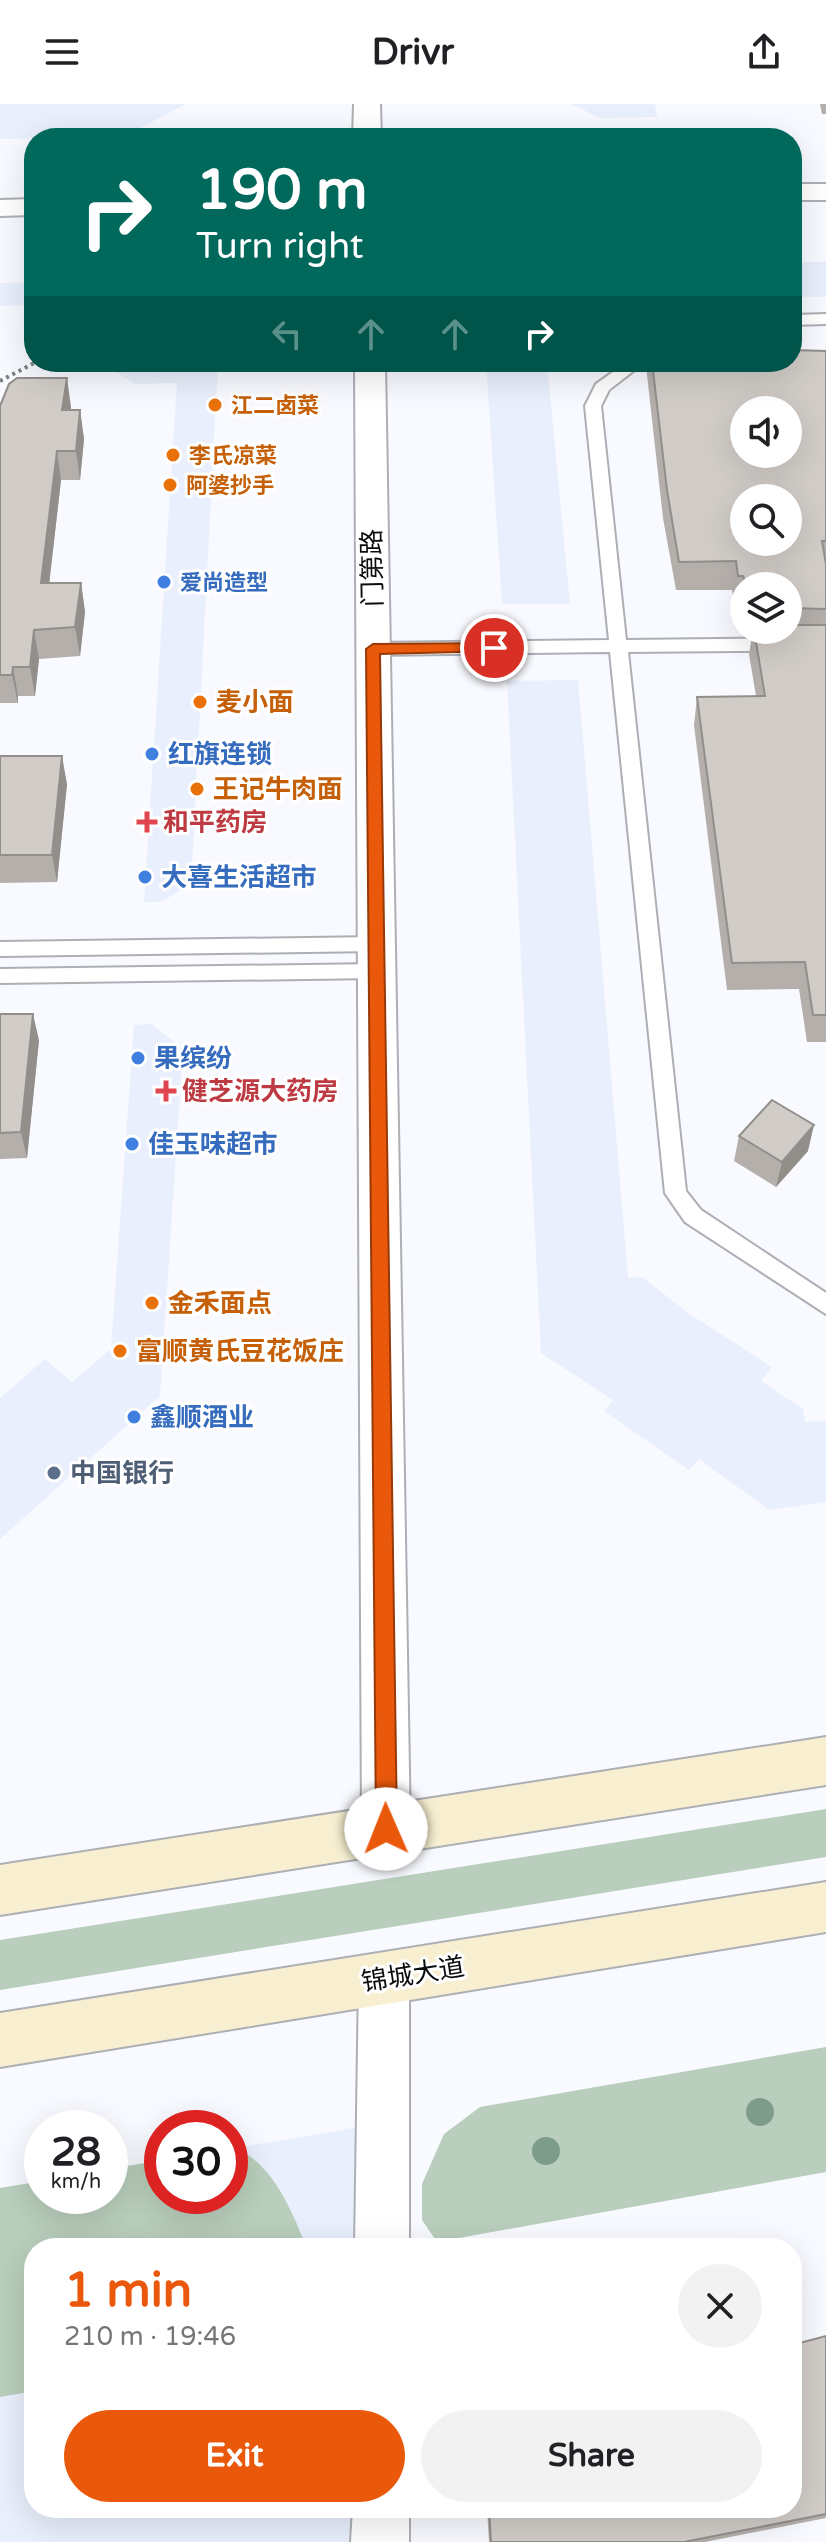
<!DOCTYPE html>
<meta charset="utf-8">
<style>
:root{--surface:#fff;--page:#f2f2f2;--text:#202124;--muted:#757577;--accent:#ea580c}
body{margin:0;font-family:"Varela Round","Noto Sans SC",sans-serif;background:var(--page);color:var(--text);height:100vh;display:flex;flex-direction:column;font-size:30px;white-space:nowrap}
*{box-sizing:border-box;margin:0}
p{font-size:26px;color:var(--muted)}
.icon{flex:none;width:44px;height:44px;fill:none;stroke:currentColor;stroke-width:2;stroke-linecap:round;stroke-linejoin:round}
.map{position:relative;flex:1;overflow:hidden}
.side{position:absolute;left:24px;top:2134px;width:778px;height:280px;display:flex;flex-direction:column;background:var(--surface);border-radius:32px;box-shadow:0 8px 32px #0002}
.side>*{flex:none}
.banner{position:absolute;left:24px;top:24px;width:778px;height:244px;border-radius:32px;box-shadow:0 8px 32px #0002;background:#00695c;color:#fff;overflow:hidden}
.tools{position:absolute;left:730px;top:292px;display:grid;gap:16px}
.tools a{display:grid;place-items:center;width:72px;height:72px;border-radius:50%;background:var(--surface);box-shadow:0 8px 32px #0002;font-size:40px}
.speed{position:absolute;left:24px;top:2006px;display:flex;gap:16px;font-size:40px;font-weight:700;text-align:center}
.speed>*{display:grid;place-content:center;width:104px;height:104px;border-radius:50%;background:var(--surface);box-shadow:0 8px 32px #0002;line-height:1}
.speed small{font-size:20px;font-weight:400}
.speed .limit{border:12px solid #d22;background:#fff;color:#111}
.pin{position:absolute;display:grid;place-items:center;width:68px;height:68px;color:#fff;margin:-34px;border:4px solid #fff;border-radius:50%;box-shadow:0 2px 8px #0007}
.me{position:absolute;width:88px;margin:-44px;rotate:359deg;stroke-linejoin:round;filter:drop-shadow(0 0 6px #0008)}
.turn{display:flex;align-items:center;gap:28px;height:168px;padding:0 40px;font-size:36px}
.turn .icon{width:104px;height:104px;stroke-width:2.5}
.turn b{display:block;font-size:56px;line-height:68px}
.lanes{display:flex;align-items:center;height:76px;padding:0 40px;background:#0003;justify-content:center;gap:40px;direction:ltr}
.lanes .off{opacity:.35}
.round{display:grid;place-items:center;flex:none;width:84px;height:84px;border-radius:42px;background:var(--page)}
.headline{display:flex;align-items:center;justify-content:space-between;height:136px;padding:0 40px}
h1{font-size:48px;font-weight:700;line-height:60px;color:var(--accent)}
.primary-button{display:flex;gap:16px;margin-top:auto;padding:16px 40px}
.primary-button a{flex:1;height:92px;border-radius:48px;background:var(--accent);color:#fff;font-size:32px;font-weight:700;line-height:92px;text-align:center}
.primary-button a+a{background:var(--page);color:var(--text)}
header{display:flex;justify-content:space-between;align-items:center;height:104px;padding:0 40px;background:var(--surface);font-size:36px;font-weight:700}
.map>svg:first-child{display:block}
</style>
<header><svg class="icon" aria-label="menu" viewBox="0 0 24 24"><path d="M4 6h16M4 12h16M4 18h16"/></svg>Drivr<svg class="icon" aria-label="share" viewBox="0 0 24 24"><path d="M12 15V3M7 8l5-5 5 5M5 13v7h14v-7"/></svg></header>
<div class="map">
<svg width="826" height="2438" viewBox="0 0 826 2438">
<rect width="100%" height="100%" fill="#f8faff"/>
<path fill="#e9effc" d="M0,0H186L123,33L0,35Z
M571,0H655L657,13L600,14Z
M792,158H826V193H792Z
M34,178V201L0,202V179Z
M101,258H218L191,780L161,798H144L177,279L135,280Z
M486,258H547L570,500H502Z
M578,576L628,1174L642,1173L691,1211L772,1263L761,1277L803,1305L805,1318L826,1317V1398L769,1406L699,1355L689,1366L604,1307L613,1296L541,1249L507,577Z
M152,920L183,945L160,1292L0,1435V1294L45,1255L72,1278L111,1245L134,921Z
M384,2019L383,2144H34V2404H381V2438H0V2084L42,2077V2092H110V2065L162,2056V2092H230V2045Z"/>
<path fill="#b9cebc" d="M826,1705V1753L0,1886V1836Z
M826,1943V2068L437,2138L422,2116V2080L444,2030L480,2003Z
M237,2044C276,2065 291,2106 307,2144H34V2287L0,2293V2084L42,2077V2092H110V2065L162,2056V2092H230V2045Z"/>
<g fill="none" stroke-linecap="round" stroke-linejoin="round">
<g stroke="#adafb5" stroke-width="4">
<path id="service" d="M826,210V220L792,221V211Z
M627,258H645L609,286L601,302L626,536L826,534V546L628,548L686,1087L701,1106L826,1189V1210L685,1118L665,1089L610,548L373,551L364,545L373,539L609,536L585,302L596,280Z
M377,833L387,840L377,847L0,852V838Z
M377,860L387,867L377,874L0,879V865Z"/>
</g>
<g stroke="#adafb5" stroke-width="4">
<path id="minor" d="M354,0H380L381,34H353Z
M792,80H826V96H792Z
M34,95V111L0,112V96Z
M355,258H385L410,1725L403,1741L386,1748L369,1741L362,1725Z
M384,1849L402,1856L409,1874V2144H355L359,1874L366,1856Z
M353,2404H409V2438H351Z"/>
</g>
<g stroke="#adafb5" stroke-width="4">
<path id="secondary" d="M826,1633V1681L0,1811V1761Z
M826,1778V1828L0,1963V1909Z"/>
</g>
<path stroke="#7c7e81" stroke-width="4" stroke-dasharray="3 4" stroke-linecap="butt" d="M0,277L36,258"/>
<use href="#service" fill="#fff" fill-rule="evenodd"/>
<use href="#minor" fill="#fff" fill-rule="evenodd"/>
<use href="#secondary" fill="#f7efd0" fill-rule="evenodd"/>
</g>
<g fill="#7e9c8a">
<circle cx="760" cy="2008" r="14"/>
<circle cx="546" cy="2047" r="14"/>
</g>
<path fill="#b4afab" d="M820,0H826V10H822Z
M826,247V938H807L799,885L727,886L694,621L697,593L756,592L749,550L752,532H746V526H788V482H744V516L739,501H734L732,486H676L663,414L646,262L647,258H792Z
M0,302L71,303V306H80L84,335L80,376H61L49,479H81L85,508L80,552L39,555L35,592H18V599H0Z
M0,652L67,680L57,778L0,779Z
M0,910L39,936L27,1054L0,1055Z
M739,1032L808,1047L776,1083L734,1057Z
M826,2232V2414L705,2438H489L487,2404H792Z"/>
<path fill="#928f8b" d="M67,274L71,303L66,335L62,306Z
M80,306L84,335L80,376L76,347Z
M57,347L61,376L46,508L41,479Z
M81,479L85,508L80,552L75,523Z
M34,526L39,555L35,592L30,563Z
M13,563L18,592V599L12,571Z
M62,652L67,680L57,778L52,751Z
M33,910L39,936L27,1054L21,1028Z
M814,1021L808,1047L776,1083L782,1058Z"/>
<path fill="#d1ccc7" stroke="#928f8b" stroke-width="2" fill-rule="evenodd" d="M792,246L826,247V437H822L826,460V505L788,504V482H747L743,472H738L736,457L679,458L667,386L652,258H792ZM744,306H788V350H744ZM744,394H788V438H744Z
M17,274H67L62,306H80L76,347H57L41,479H81L75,523L34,526L30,563H13L12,571H0V302L9,280Z
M788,521H826V911H813L805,858L732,859L697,593L765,592L754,526H788Z
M0,652H62L52,751H0Z
M0,910H33L21,1028L0,1029Z
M772,996L814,1021L782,1058L739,1032Z
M826,2232V2410L684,2438H491L489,2404H792V2241Z"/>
<path fill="#ea580c" stroke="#983908" stroke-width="2" d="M494,539L501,544L499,547L380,550L397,1725L394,1733L386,1735L379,1733L376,1725L366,545L373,540Z"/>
<g fill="#e8710a" stroke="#fff" stroke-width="3">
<circle cx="215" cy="301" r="8"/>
<circle cx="173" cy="351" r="8"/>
<circle cx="170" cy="381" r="8"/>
<circle cx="200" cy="598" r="8"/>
<circle cx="197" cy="685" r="8"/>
<circle cx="152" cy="1199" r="8"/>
<circle cx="120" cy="1247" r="8"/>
</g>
<g fill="#3f7fe0" stroke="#fff" stroke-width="3">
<circle cx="164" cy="478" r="8"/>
<circle cx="152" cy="650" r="8"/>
<circle cx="145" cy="773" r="8"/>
<circle cx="138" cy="954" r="8"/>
<circle cx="132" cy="1040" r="8"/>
<circle cx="134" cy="1313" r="8"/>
</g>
<g fill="#e0444e" stroke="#fff" stroke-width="3">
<path d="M143 706h8v8h8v8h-8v8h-8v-8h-8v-8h8z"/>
<path d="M162 975h8v8h8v8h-8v8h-8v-8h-8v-8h8z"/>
</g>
<circle fill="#5c6f8a" stroke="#fff" stroke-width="3" cx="54" cy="1369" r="8"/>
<g text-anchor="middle" stroke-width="6" stroke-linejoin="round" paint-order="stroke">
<g font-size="22" font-weight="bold" fill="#c56008" stroke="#fff" text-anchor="start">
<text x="231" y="309">江二卤菜</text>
<text x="189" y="359">李氏凉菜</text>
<text x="186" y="389">阿婆抄手</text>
</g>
<g font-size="22" font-weight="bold" fill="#366cbe" stroke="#fff" text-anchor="start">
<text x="180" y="486">爱尚造型</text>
</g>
<g font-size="26" fill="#0b0c0e" stroke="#fff">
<text transform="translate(372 464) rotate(-91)" y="9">门第路</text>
<text transform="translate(413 1870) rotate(-9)" y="9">锦城大道</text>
</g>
<g font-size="26" font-weight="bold" fill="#c56008" stroke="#fff" text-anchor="start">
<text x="216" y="607">麦小面</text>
<text x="213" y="694">王记牛肉面</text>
<text x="168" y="1208">金禾面点</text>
<text x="136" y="1256">富顺黄氏豆花饭庄</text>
</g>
<g font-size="26" font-weight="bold" fill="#366cbe" stroke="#fff" text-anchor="start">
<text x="168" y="659">红旗连锁</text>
<text x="161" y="782">大喜生活超市</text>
<text x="154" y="963">果缤纷</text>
<text x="148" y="1049">佳玉味超市</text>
<text x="150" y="1322">鑫顺酒业</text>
</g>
<g font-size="26" font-weight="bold" fill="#be3a42" stroke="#fff" text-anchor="start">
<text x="163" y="727">和平药房</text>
<text x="182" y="996">健芝源大药房</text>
</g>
<g font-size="26" font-weight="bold" fill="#4e5e75" stroke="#fff" text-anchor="start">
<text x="70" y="1378">中国银行</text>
</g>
</g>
</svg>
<div class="tools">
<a><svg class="icon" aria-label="sound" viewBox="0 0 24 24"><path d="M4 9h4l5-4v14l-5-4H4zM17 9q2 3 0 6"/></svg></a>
<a><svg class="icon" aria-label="search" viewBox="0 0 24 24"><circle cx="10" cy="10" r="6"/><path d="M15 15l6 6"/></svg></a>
<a><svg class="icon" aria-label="layers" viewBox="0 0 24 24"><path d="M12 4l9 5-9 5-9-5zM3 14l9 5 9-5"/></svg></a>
</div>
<div class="speed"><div>28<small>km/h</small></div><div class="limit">30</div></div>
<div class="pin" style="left:494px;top:544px;background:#d93025"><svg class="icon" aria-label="arrive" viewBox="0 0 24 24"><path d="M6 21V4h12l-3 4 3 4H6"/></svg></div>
<svg class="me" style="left:386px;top:1725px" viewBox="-20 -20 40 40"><circle r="19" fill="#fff"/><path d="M0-13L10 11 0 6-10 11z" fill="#ea580c"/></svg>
<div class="banner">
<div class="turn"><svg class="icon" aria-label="right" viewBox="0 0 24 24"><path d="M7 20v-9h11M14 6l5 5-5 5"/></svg><div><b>190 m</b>Turn right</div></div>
<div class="lanes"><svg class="icon off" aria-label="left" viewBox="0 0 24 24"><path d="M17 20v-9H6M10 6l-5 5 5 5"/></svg><svg class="icon off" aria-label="ahead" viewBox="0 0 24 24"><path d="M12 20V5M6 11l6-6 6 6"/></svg><svg class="icon off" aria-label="ahead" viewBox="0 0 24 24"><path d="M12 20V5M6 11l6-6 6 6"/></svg><svg class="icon" aria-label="right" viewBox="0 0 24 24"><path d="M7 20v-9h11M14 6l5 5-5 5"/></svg></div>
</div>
<section class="side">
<div class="headline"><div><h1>1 min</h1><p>210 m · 19:46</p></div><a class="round"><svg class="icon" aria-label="close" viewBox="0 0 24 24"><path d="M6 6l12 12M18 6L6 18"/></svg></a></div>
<div class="primary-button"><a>Exit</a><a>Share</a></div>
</section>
</div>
